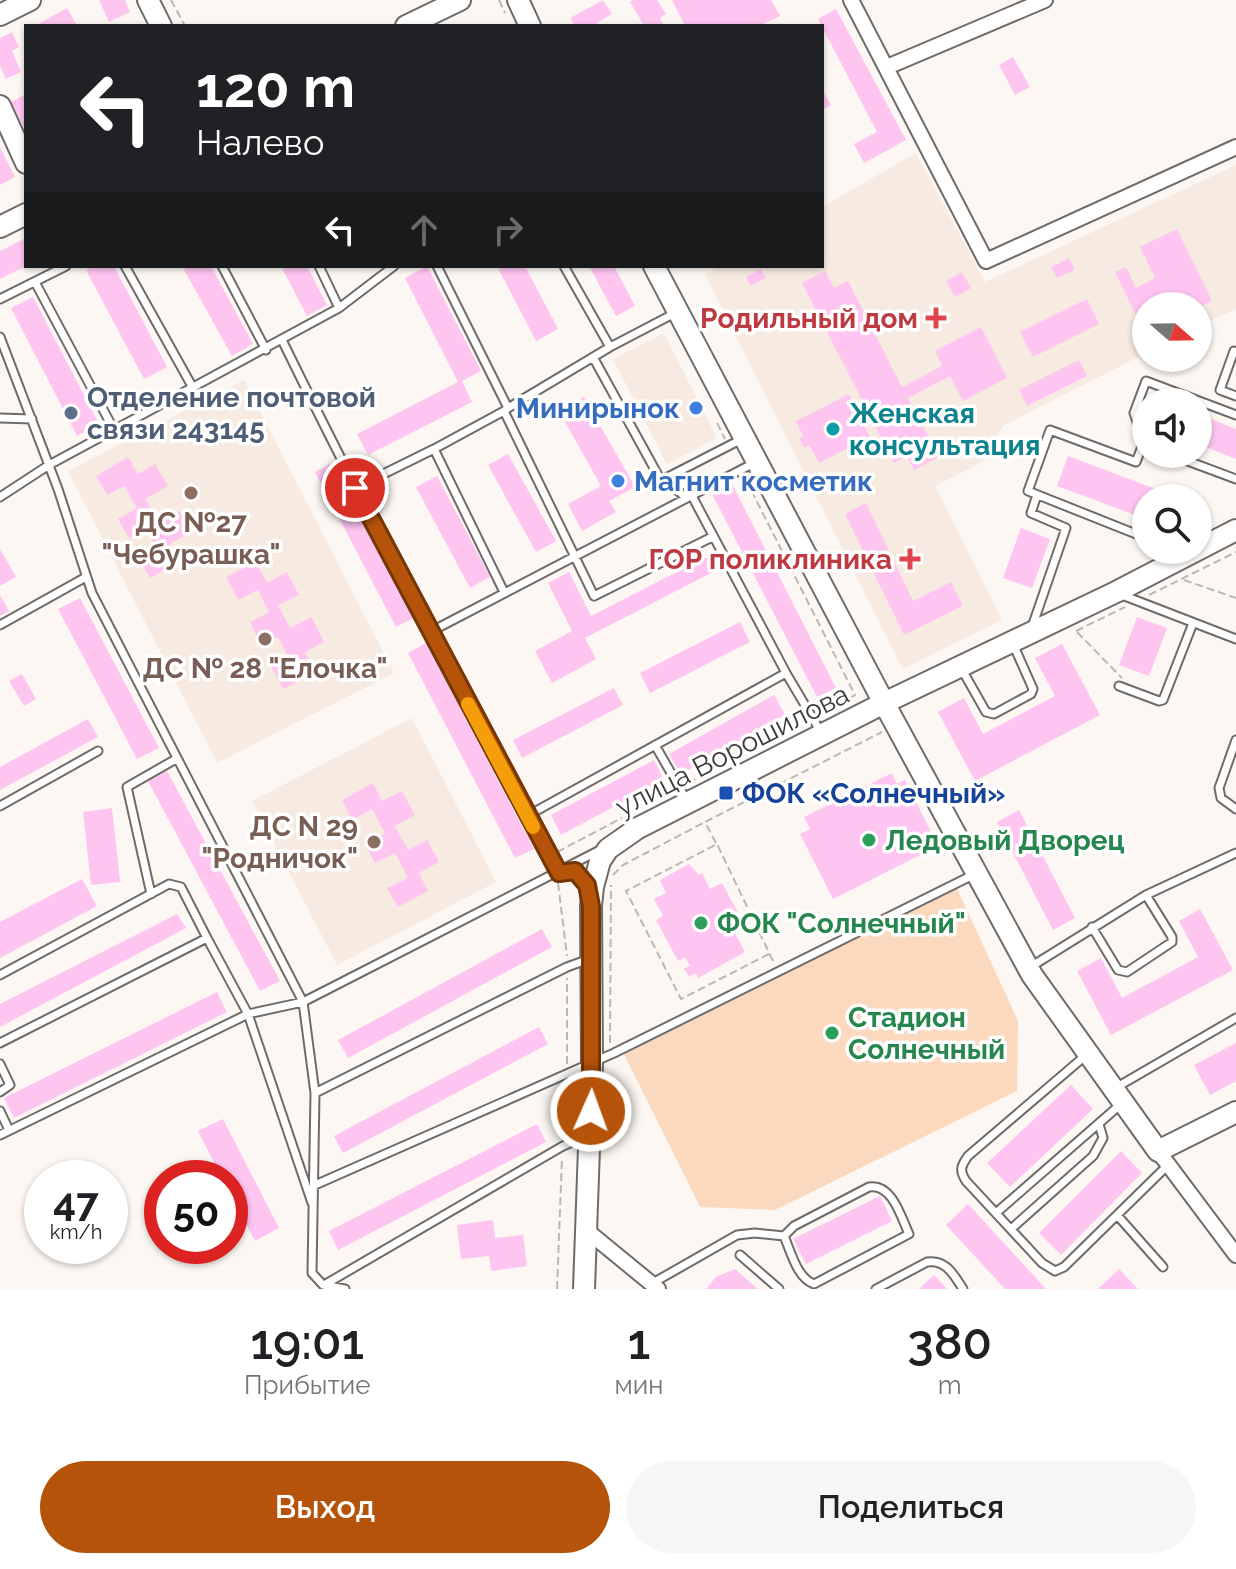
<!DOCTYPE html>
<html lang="ru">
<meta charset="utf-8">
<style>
:root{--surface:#fff;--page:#f6f6f6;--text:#202124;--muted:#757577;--accent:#b45309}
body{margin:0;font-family:Raleway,sans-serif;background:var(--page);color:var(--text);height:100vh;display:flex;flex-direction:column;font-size:30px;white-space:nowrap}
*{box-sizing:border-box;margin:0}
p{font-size:26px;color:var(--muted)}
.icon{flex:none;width:44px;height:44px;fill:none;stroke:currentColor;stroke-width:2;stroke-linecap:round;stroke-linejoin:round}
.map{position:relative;height:1289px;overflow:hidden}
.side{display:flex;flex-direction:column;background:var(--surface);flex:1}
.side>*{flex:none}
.hud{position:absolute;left:24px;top:24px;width:800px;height:244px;border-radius:0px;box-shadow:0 2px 6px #0004;background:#202124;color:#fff;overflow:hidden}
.needle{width:52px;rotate:110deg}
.controls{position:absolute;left:1132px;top:292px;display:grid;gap:16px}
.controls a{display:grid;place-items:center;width:80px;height:80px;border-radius:50%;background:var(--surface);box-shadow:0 2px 6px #0004;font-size:40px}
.speed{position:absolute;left:24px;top:1160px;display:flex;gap:16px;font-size:40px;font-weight:700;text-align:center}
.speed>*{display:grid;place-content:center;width:104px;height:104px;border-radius:50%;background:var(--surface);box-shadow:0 2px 6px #0004;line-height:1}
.speed small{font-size:20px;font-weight:400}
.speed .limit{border:12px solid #d22;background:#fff;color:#111}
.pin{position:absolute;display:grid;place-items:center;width:68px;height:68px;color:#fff;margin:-34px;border:4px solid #fff;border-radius:50%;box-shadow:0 2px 8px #0007}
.me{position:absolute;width:88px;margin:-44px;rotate:2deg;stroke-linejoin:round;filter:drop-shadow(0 0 6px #0008)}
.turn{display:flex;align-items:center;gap:28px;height:168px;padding:0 40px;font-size:36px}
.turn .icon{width:104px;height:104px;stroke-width:2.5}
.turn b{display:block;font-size:56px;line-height:68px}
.lanes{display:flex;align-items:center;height:76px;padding:0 40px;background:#0003;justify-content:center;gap:40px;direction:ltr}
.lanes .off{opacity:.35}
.eta{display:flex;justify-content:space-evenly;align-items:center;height:136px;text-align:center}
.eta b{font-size:48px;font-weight:600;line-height:56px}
.action{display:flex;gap:16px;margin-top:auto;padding:16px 40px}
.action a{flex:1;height:92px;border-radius:48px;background:var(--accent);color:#fff;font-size:32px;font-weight:600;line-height:92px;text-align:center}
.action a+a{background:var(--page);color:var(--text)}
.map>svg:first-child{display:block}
</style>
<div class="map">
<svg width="1236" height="1289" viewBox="0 0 1236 1289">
<rect width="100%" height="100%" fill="#fcf7f2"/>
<path fill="#f7ebe1" d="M916,153L985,282L1236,165V309L1198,327V306H1146V353L1003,426L981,463L935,486L1002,620L903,669L705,275L720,266H822V207Z
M664,333L717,438L667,464L613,359Z
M244,380L394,673L217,763L68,471Z
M412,718L496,882L337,965L252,801Z"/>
<path fill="#fbd9be" d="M953,880L1018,1021L1017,1091L775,1210L700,1207L620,1046Z"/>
<path fill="#fec5f1" d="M99,0H125L130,12L109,22Z
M603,0L612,14L597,23L599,26H575L570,18Z
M632,0H657L666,14L660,18L664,26H644L630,2Z
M672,0H771L780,16L759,26H685Z
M67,8L76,24L72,26H35Z
M836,9L906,140L864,163L854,144L877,132L818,19Z
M12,32L19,47L12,51L21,72L6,79L0,66V38Z
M1013,57L1030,87L1015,95L999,65Z
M822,89L831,105L822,110Z
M26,94V132L11,102Z
M0,147L15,177L0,185Z
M1177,229L1212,301L1198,307L1146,306V336L1115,272L1126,267L1136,288L1155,278L1140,247Z
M26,238V266L0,279V251Z
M1069,258L1075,270L1057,278L1051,267Z
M94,266H114L167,367L144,379L86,270Z
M182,266H211L253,344L232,356Z
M281,266H307L327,305L307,316Z
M427,266L481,371L462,381L472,402L368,455L357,434L458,382L405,278Z
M497,266H525L558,329L536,341Z
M589,266H614L635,306L616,316Z
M761,269L766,278L751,286L746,277Z
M825,271L834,288L848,281L902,387L942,366L935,351L981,327L1007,378L963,401L950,376L908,398L939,457L914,470L907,456L894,463L802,283Z
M962,272L971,288L955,297L946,281Z
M33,297L99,424L77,436L11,308Z
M1087,299L1099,324L1033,357L1020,332Z
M1079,360L1087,376L1027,406L1019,390Z
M849,394L870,437L819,463L809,445L804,448L799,438L803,436L796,421Z
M584,397L635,487L609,501L616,512L582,531L568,504L601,486L559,411Z
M1198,414L1236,429V459L1198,444Z
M508,454L556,541L536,552L488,465Z
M1068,456L1179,498H1146V519L1057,486Z
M128,457L138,474L155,464L168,486L145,499L159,523L179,511L191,532L170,544L180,561L150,578L140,561L158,551L145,529L129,538L118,519L137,508L124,486L107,495L96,476Z
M332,463L413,618L396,627L315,472Z
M437,476L490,577L470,588L416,487Z
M731,482L836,688L817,697L711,492Z
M866,503L913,601L951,582L963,606L904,635L845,514Z
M1021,528L1050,539L1032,588L1003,578Z
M0,549L16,577L0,586Z
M706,557L713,572L585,638L596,659L552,683L535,651L572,631L548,583L569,572L591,616Z
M256,562L267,583L287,572L299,595L278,605L290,628L312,617L324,642L305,652L315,672L283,689L271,666L288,657L278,637L261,645L250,622L269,612L258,590L238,600L226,577Z
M0,595L9,611L0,616Z
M80,598L159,748L137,759L58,609Z
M1137,617L1167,628L1149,676L1119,665Z
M740,622L750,642L650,693L640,673Z
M426,643L534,849L515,858L408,653Z
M1062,644L1100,715L975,781L938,712L964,698L983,734L1055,696L1035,658Z
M22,674L36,699L24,706L9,681Z
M614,688L623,705L522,758L513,740Z
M774,695L785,715L681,774L669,754Z
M88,719L98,737L0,790V767Z
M654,760L664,780L561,835L551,815Z
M167,771L280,981L260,991L148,781Z
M892,773L897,784L905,780L938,846L833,899L800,834L810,829L804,817Z
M373,783L382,801L402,791L415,815L395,826L408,850L427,840L439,862L419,873L428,891L398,907L387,888L408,878L395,853L375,863L365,844L385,833L372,809L352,820L342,800Z
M112,808L120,882L91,885L83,812Z
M1019,810L1075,918L1053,930L997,822Z
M689,864L699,875L702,873L710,889L722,883L745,926L734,932L745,952L698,978L695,973L689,977L684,968L690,966L685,957L678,961L656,920L663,916L654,899L666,893L660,880Z
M82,879L97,906L0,958V922Z
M1200,909L1233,970L1111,1035L1077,971L1101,958L1122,998L1198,957L1179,921Z
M177,914L186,928L0,1027V1004Z
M542,929L552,947L348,1058L338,1040Z
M217,992L227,1012L14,1118L4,1098Z
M539,1027L548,1044L343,1153L334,1136Z
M1236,1043V1081L1210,1095L1194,1065Z
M1071,1085L1093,1109L1010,1187L987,1163Z
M223,1119L279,1228L255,1241L230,1193V1178H222L198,1131Z
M537,1124L546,1142L338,1250L329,1231Z
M1121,1151L1142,1173L1061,1255L1039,1233Z
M880,1196L892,1221L806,1264L793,1239Z
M968,1204L1046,1289H1005L946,1225Z
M493,1220L495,1238L523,1235L527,1266L491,1271L489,1256L461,1259L457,1225Z
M735,1269L758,1289H706L716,1277Z
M1119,1269L1138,1289H1098Z
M934,1275L947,1289H919Z"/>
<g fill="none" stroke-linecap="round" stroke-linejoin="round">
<g stroke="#706b68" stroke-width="11">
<path id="lane" d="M125,266L193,388
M222,266L266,350
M319,266L339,308
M437,266L508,408L504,411L594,596L712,537
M564,266L610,347
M35,282L114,430
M0,299L66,266
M0,337L58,489L92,593L303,1002L248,1014L0,1135
M282,340C370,520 464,696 559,873L575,871L583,878L588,887
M1234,351L1220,390L1236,396
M593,357L659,477L686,497
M508,408L610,347L677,312
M0,418L32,419
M1143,444L1136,462L1050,430L1028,491L1146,538
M1145,445L1134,413L1146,381L1236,415
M1169,454L1236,479
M662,480L742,439
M355,488L434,449
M691,494L786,673L822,734
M0,497L49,465L339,308L394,266
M504,592L434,449L504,411
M1122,595L1236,639
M0,625L86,577
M1032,627L1066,528L1031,513L1037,495
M430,632L754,463
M961,668L986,712L994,714L1031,694L1033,689L1013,644
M1119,686L1159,701L1163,700L1193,623
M1236,740L1219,788L1221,798L1236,809
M655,745L687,801
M0,806L98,751
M527,816L786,673
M151,894L127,787L176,759
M1092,927L1118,970L1127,972L1172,942V937L1146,895
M1032,966L1146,895L1236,853
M0,975L169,884L181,887L207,938
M0,1043L207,938L248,1014L312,1203
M1085,1056L968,1156C961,1166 959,1170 966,1181L1042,1263L1055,1271L1064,1267L1168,1165
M0,1064L10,1085L0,1092
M1117,1087L1236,1018
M315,1093L567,967L589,959
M0,1111L9,1130
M315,1185L614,1053L975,874
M996,1213L1121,1104
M1117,1215L1163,1267
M1011,1229L1093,1156L1103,1138L1099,1124
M740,1255L779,1289
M651,1284L737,1235L755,1233L784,1236L794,1226L869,1187C892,1183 901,1217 909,1234L814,1284C797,1278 791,1252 784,1236
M324,1285L563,1146L588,1135
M345,1289L323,1285L312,1273L315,1093L303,1002L600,850
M876,1289L927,1262C946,1259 954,1275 963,1289"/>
</g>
<g stroke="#706b68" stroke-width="18">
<path id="street" d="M851,0L986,261L1236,147
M887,67L1045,0
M1158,1151L1236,1255
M586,1230L658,1289"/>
</g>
<g stroke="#706b68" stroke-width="24">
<path id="secondary" d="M148,0L161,26
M518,0L530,26
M0,15L30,0
M406,26L460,0
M0,106L26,163
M0,227L26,214
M654,266L884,703L1032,975L1158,1151L1236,1112
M584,1289L592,1063L591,906L593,887L600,861L608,849L638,828L884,703L1116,592L1236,530"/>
</g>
<path stroke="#bbb7b3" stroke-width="2" stroke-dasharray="8 4" stroke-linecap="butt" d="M171,0L185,26
M499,0L505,13
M717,423L725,439
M746,480L855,695L823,712
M1184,580L1236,598
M1149,595L1236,552
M1076,631L1125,607
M1077,632L1122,678
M688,783L803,723
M716,843L705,822L882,732
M557,852L622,818
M613,875L623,865L705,822
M558,883L567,956
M769,954L681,999L626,891L717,844L774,963
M610,1043L611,885
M567,1064V978
M563,1136L566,1086
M557,1289L562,1158"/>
<use href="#lane" stroke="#fff" stroke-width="7"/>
<use href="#street" stroke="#fff" stroke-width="14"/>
<use href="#secondary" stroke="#fff" stroke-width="20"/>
</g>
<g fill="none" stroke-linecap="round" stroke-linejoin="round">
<g stroke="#753606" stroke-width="20">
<path id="route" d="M355,488L559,873L575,871L587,885L591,906V1111"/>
</g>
<use href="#route" stroke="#b45309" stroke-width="14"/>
<path stroke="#f59e0b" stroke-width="14" d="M468,704L533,827"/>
</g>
<g fill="#e0444e" stroke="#fff" stroke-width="3">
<path d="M932 306h8v8h8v8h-8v8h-8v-8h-8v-8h8z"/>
<path d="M906 547h8v8h8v8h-8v8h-8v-8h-8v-8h8z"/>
</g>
<g fill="#3f7fe0" stroke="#fff" stroke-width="3">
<circle cx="696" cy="408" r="8"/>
<circle cx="618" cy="481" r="8"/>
</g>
<circle fill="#5c6f8a" stroke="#fff" stroke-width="3" cx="71" cy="413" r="8"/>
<circle fill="#0f9aa8" stroke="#fff" stroke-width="3" cx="833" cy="429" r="8"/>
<g fill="#8d6e63" stroke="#fff" stroke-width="3">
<circle cx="191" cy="493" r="8"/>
<circle cx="265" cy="639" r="8"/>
<circle cx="374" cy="842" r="8"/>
</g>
<rect fill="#1a4fb4" stroke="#fff" stroke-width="3" x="718" y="785" width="16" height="16" rx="4"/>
<g fill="#2e9e5b" stroke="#fff" stroke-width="3">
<circle cx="869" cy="840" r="8"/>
<circle cx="701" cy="923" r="8"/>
<circle cx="832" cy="1033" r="8"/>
</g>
<g text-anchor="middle" stroke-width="7" stroke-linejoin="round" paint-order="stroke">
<g font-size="28" font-weight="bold" fill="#be3a42" stroke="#fff" text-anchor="end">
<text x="918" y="328">Родильный дом</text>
<text x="892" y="569">ГОР поликлиника</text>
</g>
<g font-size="28" font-weight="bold" fill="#4e5e75" stroke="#fff" text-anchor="start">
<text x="87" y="407">Отделение почтовой<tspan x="87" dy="32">связи 243145</tspan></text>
</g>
<g font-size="28" font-weight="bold" fill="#366cbe" stroke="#fff" text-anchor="end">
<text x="680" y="418">Минирынок</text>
<text x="634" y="491" text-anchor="start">Магнит косметик</text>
</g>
<g font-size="28" font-weight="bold" fill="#0d838f" stroke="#fff" text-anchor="start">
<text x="849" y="423">Женская<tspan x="849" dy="32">консультация</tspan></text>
</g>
<g font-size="28" font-weight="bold" fill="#785e54" stroke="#fff">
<text x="191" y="532">ДС №27<tspan x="191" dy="32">"Чебурашка"</tspan></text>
<text x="265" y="678">ДС № 28 "Елочка"</text>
<text x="358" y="836" text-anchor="end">ДС N 29<tspan x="358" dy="32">"Родничок"</tspan></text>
</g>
<g font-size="28" fill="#3b3837" stroke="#fff">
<text transform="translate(732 750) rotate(-27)" y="10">улица Ворошилова</text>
</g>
<g font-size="28" font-weight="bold" fill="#164399" stroke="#fff" text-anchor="start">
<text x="742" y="803">ФОК «Солнечный»</text>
</g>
<g font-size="28" font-weight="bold" fill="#27864d" stroke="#fff" text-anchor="start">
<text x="885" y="850">Ледовый Дворец</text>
<text x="717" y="933">ФОК "Солнечный"</text>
<text x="848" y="1027">Стадион<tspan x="848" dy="32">Солнечный</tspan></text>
</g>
</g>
</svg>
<div class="controls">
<a><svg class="needle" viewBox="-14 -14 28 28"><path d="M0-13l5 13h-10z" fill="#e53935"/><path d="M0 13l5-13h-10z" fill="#757577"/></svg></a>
<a><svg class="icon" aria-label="sound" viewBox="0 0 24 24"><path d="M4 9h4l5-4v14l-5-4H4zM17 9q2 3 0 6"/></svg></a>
<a><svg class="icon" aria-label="search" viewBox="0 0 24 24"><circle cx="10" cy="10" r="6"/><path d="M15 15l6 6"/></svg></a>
</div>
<div class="speed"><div>47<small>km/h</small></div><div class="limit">50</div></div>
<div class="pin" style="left:355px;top:488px;background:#d93025"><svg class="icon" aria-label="arrive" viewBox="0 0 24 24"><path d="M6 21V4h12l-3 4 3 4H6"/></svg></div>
<svg class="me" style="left:591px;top:1111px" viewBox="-20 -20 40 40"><circle r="17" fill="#b45309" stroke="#fff" stroke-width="3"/><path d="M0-11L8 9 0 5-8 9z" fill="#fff"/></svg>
<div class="hud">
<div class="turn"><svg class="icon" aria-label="left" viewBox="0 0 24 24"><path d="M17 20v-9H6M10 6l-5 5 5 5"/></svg><div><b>120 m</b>Налево</div></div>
<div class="lanes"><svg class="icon" aria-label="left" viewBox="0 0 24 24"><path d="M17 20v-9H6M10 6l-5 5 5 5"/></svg><svg class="icon off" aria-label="ahead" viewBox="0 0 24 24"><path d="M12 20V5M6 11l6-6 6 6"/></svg><svg class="icon off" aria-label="right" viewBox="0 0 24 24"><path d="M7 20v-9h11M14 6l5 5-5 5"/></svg></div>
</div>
</div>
<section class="side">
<div class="eta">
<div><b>19:01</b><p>Прибытие</p></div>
<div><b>1</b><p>мин</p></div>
<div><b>380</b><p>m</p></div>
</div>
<div class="action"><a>Выход</a><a>Поделиться</a></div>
</section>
